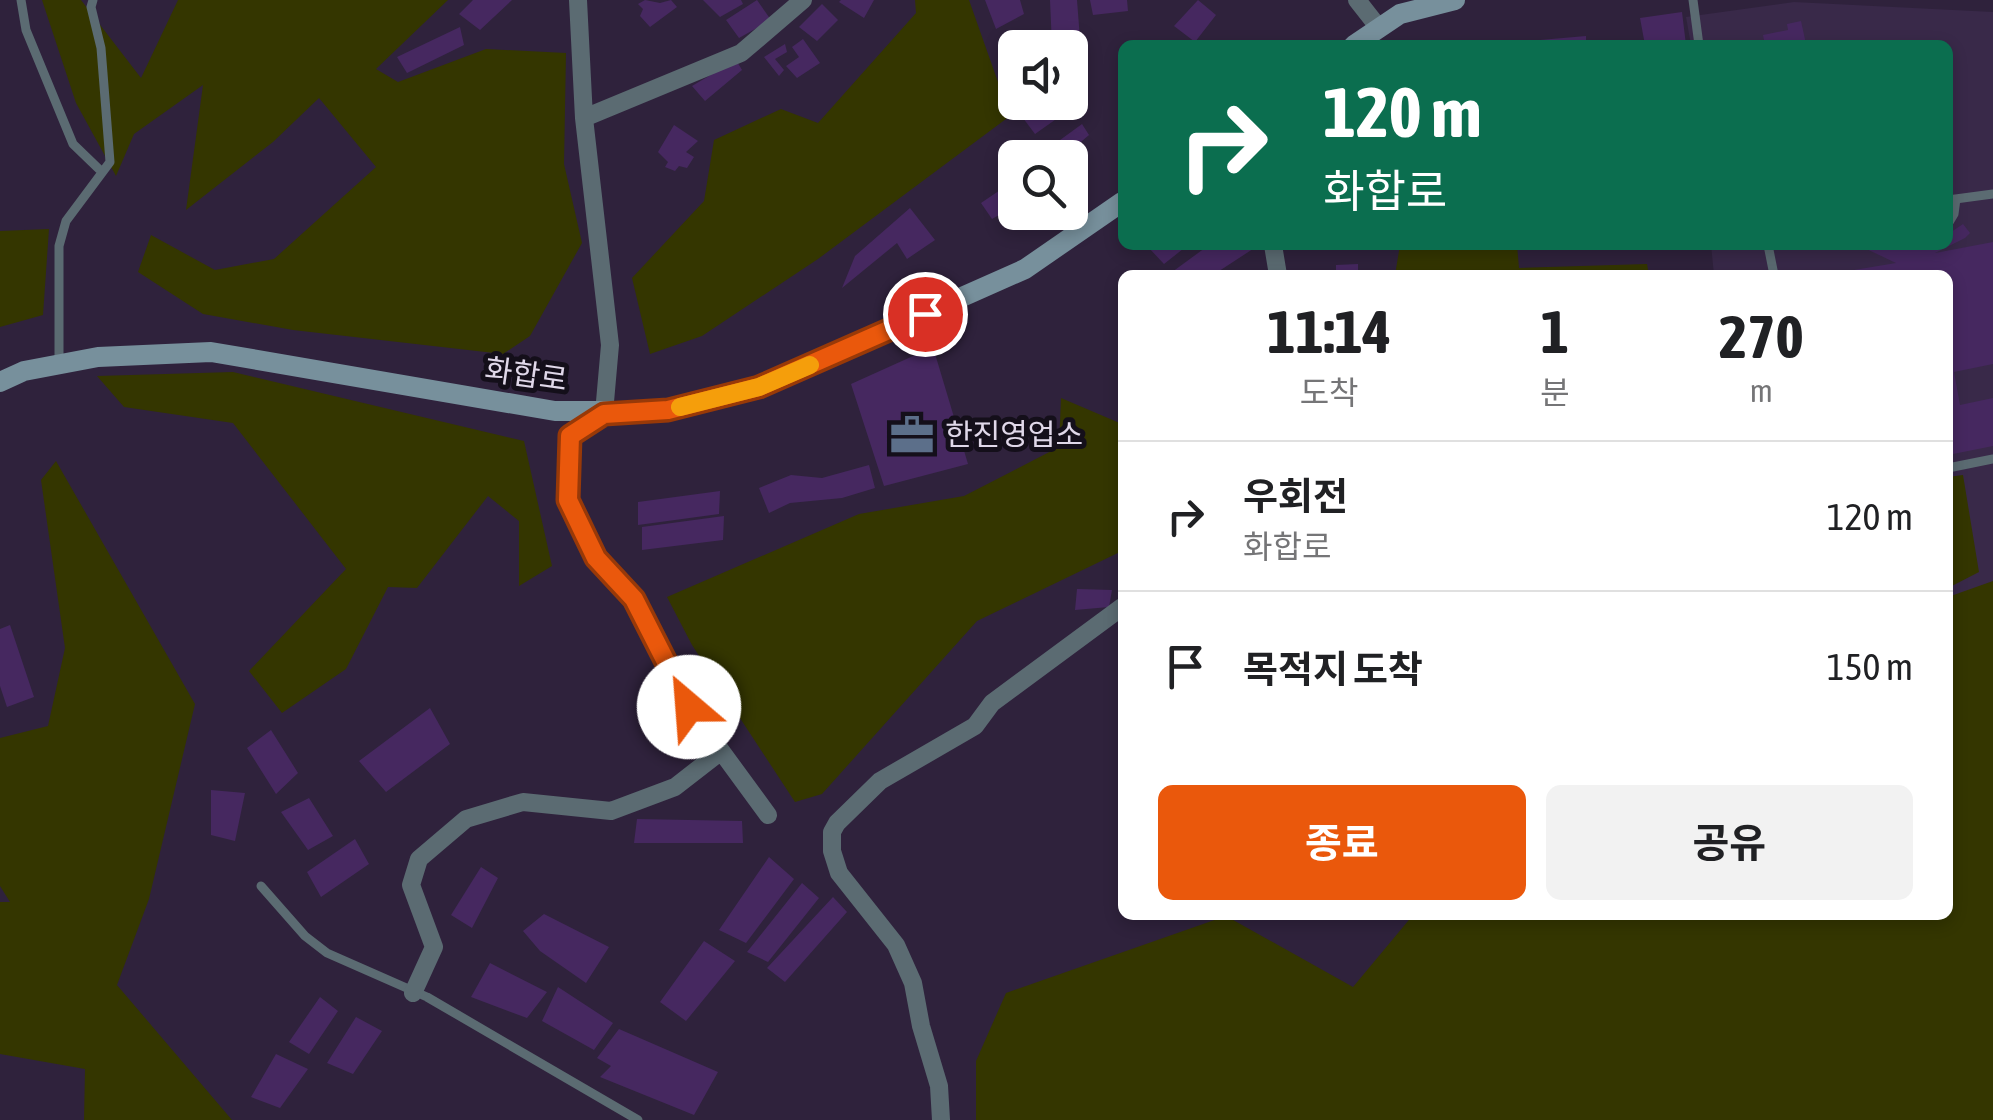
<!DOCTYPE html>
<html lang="ko">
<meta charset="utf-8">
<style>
:root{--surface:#fff;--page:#f2f2f2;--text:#202124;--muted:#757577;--line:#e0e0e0;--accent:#ea580c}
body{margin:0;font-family:"Asap Condensed","Noto Sans KR",sans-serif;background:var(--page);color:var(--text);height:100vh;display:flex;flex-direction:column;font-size:38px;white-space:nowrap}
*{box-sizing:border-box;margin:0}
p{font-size:32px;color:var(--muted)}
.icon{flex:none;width:55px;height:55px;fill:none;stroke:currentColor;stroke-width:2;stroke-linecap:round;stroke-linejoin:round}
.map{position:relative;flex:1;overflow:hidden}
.details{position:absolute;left:1118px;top:270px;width:835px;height:650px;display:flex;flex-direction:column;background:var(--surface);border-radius:15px;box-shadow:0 5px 15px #0003}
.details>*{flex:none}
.guide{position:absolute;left:1118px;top:40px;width:835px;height:210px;border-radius:15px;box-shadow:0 5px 15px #0003;background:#0b6e4f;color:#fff;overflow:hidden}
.buttons{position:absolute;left:998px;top:30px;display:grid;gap:20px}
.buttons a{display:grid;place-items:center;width:90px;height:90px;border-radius:15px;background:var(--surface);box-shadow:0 5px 15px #0003;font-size:50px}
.pin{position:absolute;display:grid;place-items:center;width:85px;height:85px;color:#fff;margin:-42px;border:5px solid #fff;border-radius:50%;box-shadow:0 2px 10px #0007}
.me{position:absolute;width:110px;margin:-55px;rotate:333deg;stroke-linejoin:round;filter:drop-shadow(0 0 8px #0008)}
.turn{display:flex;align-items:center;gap:35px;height:210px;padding:0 40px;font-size:45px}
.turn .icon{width:130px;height:130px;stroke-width:2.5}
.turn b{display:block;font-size:70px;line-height:85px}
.eta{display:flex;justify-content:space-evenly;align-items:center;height:170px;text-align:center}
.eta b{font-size:60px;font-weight:700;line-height:70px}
.button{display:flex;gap:20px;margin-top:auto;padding:20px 40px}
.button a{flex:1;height:115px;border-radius:15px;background:var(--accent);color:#fff;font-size:40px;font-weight:700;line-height:115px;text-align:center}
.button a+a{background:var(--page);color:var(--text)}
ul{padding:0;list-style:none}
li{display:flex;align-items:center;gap:30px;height:150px;padding:0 40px;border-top:2px solid var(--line)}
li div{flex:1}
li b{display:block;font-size:38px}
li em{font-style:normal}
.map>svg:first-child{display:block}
</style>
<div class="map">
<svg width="1993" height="1120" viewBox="0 0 1993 1120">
<rect width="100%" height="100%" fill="#2f223c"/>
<path fill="#392949" d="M1794,2L1993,12V760L1948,707V275H1714L1711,245H1948V45H1691L1686,17Z"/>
<path fill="#343600" d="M42,0H81L141,78L178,0H448L376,69L398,82L486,49L566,53L564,164L582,243L530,336L503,354L293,330L203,314L138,272L151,235L215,270L274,259L376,167L319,98L273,142L186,210L203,85L134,134L116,176L76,103Z
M915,0H969L1010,116L818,259L702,336L650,354L632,278L704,201L714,140L781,109L818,123L916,13Z
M49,229L43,315L0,327V231Z
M1400,245H1517L1519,268L1647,264L1649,275H1395Z
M233,372L524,441L552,566L519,586V521L488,496L417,588L388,587L346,669L282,713L249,671L346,569L233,423L124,407L97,376Z
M1061,398L1122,424V551L977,621L822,794L795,802L692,645L667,597L859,514L964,496L1059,447Z
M56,461L195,704L149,899L117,985L232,1120H84L85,1069L0,1054V902H10L0,886V738L48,726L65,648L41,480Z
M1963,475L1979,572L1948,588V477Z
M1993,581V1120H976V1061L1006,993L1226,916L1353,987L1413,915H1948V597Z"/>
<path fill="#462860" d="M473,0H512L480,30L459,14Z
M645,0L660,3L671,0L677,7L650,27L640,16L643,9L638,4Z
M703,0H741L743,4L720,17Z
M757,0L771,20L739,38L726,20Z
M841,0H874L864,18L839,2Z
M985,0H1020L1024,14L996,29Z
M1050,0H1077L1080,39L1052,46Z
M1090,0H1127L1128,11L1093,15Z
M1198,0L1216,15L1195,42L1174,26Z
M822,4L838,20L817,41L799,27Z
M1682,12L1686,45H1645L1640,18Z
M1801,21L1806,44L1765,45L1763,35L1788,30L1787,24Z
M460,27L464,45L407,73L397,57Z
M1586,36V45H1541L1540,40Z
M803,39L820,63L797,78L786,66L799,57L792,47Z
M785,44L787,52L775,59L784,70L779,76L764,57Z
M736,60L742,70L705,101L692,86Z
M1070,89L1079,103L1035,134L1023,118L1044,102H1070Z
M1082,124L1089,135L1062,158H1049L1045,151Z
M674,125L698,141L686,152L694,157L687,168L679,166L675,171L665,167L668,162L658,152Z
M1009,184L1015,206L992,219L981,203Z
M910,208L935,240L907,259L897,243L842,288L855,256Z
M1963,224L1970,233L1965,238L1935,253L1993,242V364L1954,372L1960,405L1993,398V446L1948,455V275L1836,273L1896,263L1858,245H1948V234Z
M1151,245H1188L1164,264L1148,247Z
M1209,245H1259L1213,275H1168Z
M1358,264V275H1336V265Z
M933,347L968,464L884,486L851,384Z
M869,465L875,488L842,498L790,503L769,513L759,488L791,475L822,478Z
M720,491L719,514L638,525V502Z
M724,516L723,540L642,550V527Z
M1077,589L1112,590L1109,607L1075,610Z
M10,625L34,697L7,707L0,686V629Z
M430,708L450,744L386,792L359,761Z
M271,730L298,773L276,794L247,748Z
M211,790L245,793L235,841L211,835Z
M309,798L333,836L308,850L281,812Z
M637,819L742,821L743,843H634Z
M355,839L369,864L321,897L307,872Z
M769,857L794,879L746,943L719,930Z
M481,867L498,878L472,928L451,915Z
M802,883L819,898L768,962L747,952Z
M833,897L847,912L785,982L767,968Z
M544,914L609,947L586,983L540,951L523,931Z
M704,941L735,961L686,1021L660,1002Z
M490,963L547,992L527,1018L471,997Z
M558,987L613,1023L594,1050L542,1021Z
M320,997L338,1011L309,1054L289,1042Z
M356,1017L382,1031L353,1074L327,1063Z
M619,1029L718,1072L694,1115L600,1077L611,1066L597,1058Z
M276,1054L308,1069L280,1108L251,1097Z"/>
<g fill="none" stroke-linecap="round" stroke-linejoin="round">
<path stroke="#5b6b72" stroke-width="9" d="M21,0L26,30L73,144L102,172
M1693,0L1699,45
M1948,200L1993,194
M1948,224L1954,214L1956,199
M1768,245L1774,275
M59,364V246L66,221L110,162L101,48L91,7L93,0
M1948,468L1993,459
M261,886L305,936L327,953L427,997L638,1120"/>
<path stroke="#5b6b72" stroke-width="18" d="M578,0L584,118L610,345L604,413L570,436L568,500L596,558L634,599L689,707L768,815
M1357,0L1379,28
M584,118L741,53L803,0
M1273,245L1278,275
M413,993L434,947L411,885L419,859L466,819L523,802L611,811L675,787L720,752
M941,1120L939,1086L921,1026L913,983L896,945L839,873L832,851V832L837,823L880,781L975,726L992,703L1122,607"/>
<path stroke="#77909c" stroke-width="20" d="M1354,45L1400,14L1455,0
M0,382L24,371L98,357L211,352L555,411H668L759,387L1025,269L1122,202"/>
</g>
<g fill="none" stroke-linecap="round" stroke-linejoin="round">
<g stroke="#983908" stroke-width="25">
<path id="route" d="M689,707L634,599L596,558L568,500L570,436L604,414L668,410L759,387L925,314"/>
</g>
<use href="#route" stroke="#ea580c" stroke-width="18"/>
<path stroke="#f59e0b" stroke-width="18" d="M680,407L759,387L810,365"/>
</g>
<defs>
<g id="office-bare" transform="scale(3.45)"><path d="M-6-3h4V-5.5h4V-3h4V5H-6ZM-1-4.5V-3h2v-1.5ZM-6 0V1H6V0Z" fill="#5c6f8a" stroke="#140f1a" stroke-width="2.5" paint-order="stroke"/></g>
</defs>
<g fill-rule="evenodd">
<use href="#office-bare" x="912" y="435"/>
</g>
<g text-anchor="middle" stroke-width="10" stroke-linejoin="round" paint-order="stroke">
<g font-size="30" fill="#e0d8e9" stroke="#140f1a">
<text transform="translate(526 375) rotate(8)" y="10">화합로</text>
</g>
<g font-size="30" fill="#e0d8e9" stroke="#140f1a" text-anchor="start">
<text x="945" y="445">한진영업소</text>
</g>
</g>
</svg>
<div class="buttons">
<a><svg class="icon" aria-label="sound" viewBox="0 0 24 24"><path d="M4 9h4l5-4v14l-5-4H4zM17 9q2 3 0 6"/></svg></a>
<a><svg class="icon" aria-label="search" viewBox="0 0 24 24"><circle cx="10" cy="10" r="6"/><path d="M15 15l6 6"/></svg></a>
</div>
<div class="pin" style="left:925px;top:314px;background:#d93025"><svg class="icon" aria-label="arrive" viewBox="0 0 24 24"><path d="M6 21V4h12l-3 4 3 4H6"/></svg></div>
<svg class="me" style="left:689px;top:707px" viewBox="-20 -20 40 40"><circle r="19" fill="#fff"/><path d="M0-13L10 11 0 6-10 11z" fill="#ea580c"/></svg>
<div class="guide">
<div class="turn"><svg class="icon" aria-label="right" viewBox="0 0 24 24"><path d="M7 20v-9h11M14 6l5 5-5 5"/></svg><div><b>120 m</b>화합로</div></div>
</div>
<section class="details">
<div class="eta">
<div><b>11:14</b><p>도착</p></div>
<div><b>1</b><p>분</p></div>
<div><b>270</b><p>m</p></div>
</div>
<ul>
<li><svg class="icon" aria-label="right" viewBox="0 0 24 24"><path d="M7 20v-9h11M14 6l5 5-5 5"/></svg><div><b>우회전</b><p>화합로</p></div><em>120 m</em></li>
<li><svg class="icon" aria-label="arrive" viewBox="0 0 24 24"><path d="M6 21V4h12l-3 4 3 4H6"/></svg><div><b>목적지 도착</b></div><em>150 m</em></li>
</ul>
<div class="button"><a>종료</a><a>공유</a></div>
</section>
</div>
